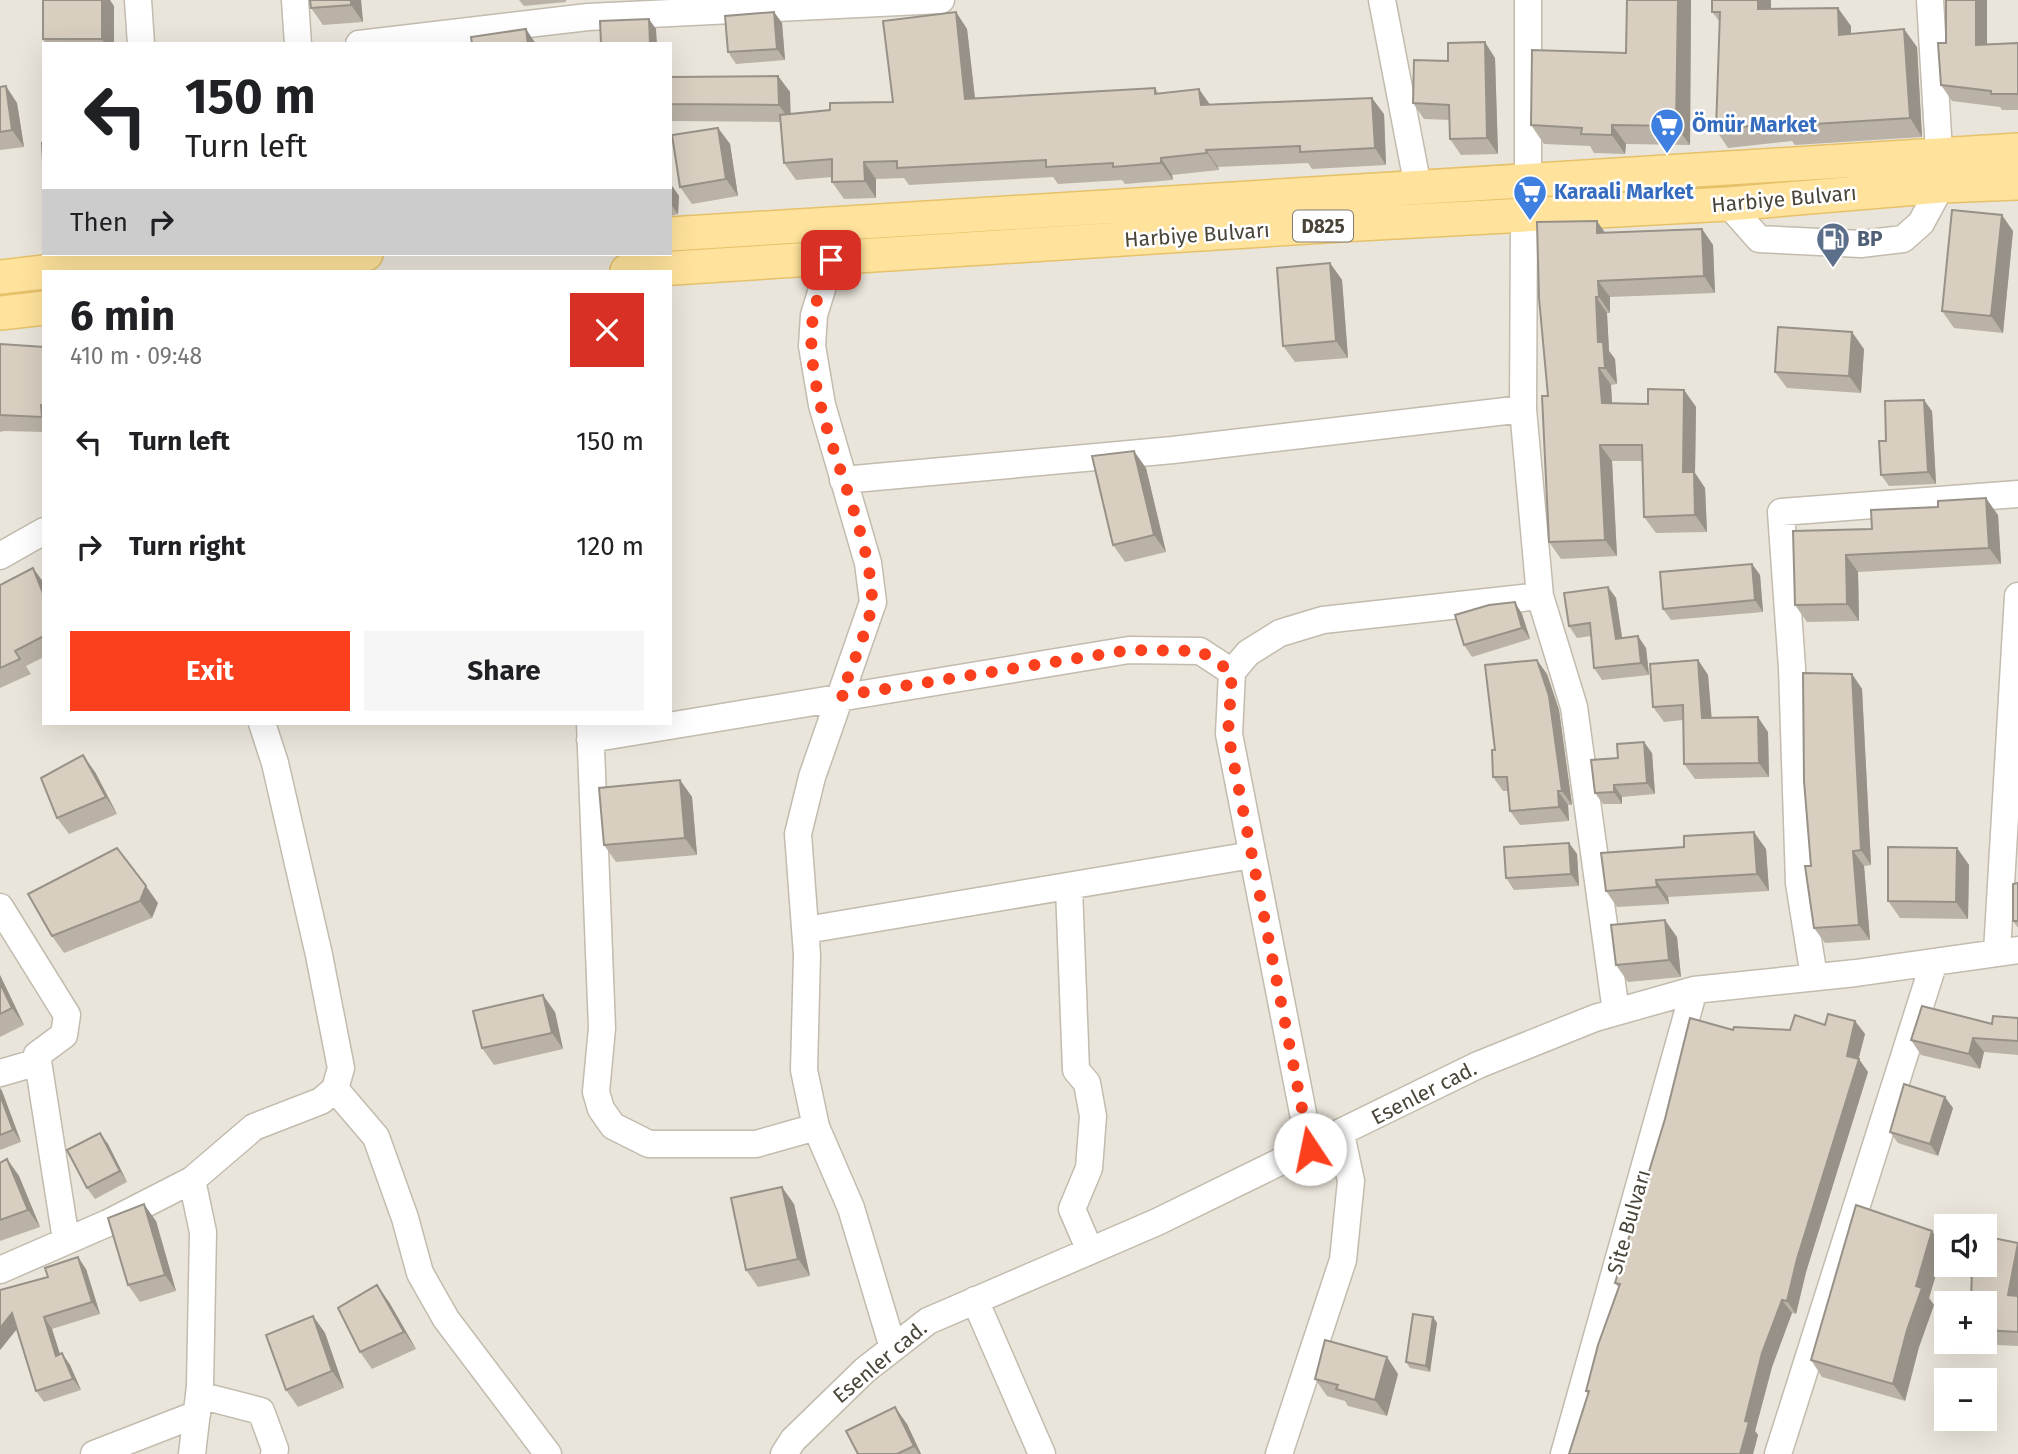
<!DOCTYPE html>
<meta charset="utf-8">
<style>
:root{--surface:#fff;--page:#f6f6f6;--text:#202124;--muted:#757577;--accent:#fc3f1d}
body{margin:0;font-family:"Fira Sans",sans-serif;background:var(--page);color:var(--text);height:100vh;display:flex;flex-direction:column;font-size:26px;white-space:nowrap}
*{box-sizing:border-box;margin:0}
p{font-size:23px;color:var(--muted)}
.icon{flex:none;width:38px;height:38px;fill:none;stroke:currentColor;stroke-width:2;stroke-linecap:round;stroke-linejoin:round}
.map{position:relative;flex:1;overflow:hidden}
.panel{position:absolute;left:42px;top:270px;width:630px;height:455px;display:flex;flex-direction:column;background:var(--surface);border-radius:0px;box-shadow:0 7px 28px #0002}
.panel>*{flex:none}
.banner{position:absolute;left:42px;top:42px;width:630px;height:214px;border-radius:0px;box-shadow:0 7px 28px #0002;background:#fff;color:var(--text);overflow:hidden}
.tools{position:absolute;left:1934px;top:1214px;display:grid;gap:14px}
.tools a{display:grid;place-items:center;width:63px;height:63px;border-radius:0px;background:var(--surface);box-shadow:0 7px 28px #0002;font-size:35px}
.pin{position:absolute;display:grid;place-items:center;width:60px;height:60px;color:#fff;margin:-30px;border-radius:14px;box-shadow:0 4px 10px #0006}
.me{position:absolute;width:77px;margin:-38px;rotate:349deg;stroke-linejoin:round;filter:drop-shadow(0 0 5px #0008)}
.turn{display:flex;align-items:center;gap:24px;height:147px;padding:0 28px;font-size:32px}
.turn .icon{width:91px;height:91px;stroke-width:2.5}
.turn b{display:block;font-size:49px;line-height:60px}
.then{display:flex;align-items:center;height:66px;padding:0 28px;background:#0003;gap:14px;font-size:26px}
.round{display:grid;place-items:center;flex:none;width:74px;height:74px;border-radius:0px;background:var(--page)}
.summary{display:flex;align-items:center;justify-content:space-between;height:119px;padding:0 28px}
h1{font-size:42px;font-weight:700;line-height:52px}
.button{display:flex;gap:14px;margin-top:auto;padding:14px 28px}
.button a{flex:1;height:80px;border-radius:0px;background:var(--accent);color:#fff;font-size:28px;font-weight:700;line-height:80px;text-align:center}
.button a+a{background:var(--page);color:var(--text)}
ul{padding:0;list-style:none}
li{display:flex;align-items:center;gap:21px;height:105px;padding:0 28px}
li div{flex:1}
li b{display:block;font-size:26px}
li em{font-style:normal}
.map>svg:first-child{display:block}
</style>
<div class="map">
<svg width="2018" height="1454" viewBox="0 0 2018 1454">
<rect width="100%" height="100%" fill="#f6f3ec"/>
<path fill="#eae5da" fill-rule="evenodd" d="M0,0H2018V1454H0ZM44,44H670V254H44ZM44,271H670V723H44ZM1946,1227H1984V1265H1946ZM1946,1304H1984V1342H1946ZM1946,1381H1984V1419H1946Z"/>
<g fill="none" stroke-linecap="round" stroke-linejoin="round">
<g stroke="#c2bbae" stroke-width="29">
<path id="minor" d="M138,0L141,44
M295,0L298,44
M1382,0L1418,187
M1528,0V179
M359,44L588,17L941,0
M1728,204L1759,239L1861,244L1903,239L1921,223L1941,186L1930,0
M1524,217L1523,409L1540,596L1574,707L1616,1012
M831,260L814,315L812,346L822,405L868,563L873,602L812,777L798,834L807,955L804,1070L816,1127L851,1208L893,1348
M843,480L1173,450L1523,409
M0,556L44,531
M590,723L602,1028L596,1092L601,1109L613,1126L649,1144H756L816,1127
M590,739L1129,650L1200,651L1232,672
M1069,888L1076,1070L1087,1083L1093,1116L1089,1168L1072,1209L1090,1251
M0,907L67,1015L64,1035L37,1055L66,1240
M806,930L1252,855
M1997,952L2018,596
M1814,977L1799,883L1792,668L1781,512L2018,494
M0,1073L38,1062
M335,1089L376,1137L405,1218L420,1273L446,1319L548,1454
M1310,1149L1229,734L1232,672L1248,653L1280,633L1323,620L1540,596
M192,1180L203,1232L200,1386L192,1454
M0,1270L108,1223L192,1180L254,1127L321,1101L335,1089L341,1068L319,955L275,763L262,723
M975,1300L1042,1454
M199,1395L261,1411L275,1449L274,1454
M94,1454L197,1414
M784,1454L793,1440L865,1370L928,1321L1157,1222L1478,1065L1595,1018L1694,990L1856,973L2018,950
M1279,1454L1343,1260L1351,1181L1341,1134
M1564,1454L1694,990
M1778,1454L1934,962"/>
</g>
<g stroke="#e6c16a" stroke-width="36">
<path id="major" d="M670,234L2018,150
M52,271L366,254
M627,271L1340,225L1728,204L1941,186L2018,183
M0,277L44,272
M0,313L44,308"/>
</g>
<use href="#minor" stroke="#fff" stroke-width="26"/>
<use href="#major" stroke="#ffe39c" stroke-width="33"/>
</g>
<path fill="#bab2a6" d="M361,0L363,22L323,25L311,8Z
M519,0H566V2L524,6Z
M1627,0H1691L1690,145L1626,144L1625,154L1594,153L1590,146L1544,144L1531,125L1626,53Z
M114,6V44H46L43,39Z
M1771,9L1851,26V33L1917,47L1922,137L1795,145L1792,141L1728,148L1716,130L1720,22L1712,12Z
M774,12L782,23L785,60L736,64L728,52Z
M956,12L967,29L975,99L1155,88L1159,94L1210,105L1384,114L1386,165L1312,169L1308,163L1218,167L1219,170L1172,175L1173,180L1125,184L1122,180L1058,184L1053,177L909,185L904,178L876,179V198L844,199L832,182V177L796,180L784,163L781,122L670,121V77L778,76L790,92V114L830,110L893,102Z
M1946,43L1987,44L2018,43V110H2002L2000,107L1952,101L1941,85Z
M1495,58L1498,154L1461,155L1450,139V120L1424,119L1413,103L1448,61Z
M0,87L17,103L24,147L0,150Z
M718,128L730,144L738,196L692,204L680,187Z
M670,183L679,196L678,214L670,216Z
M1702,229L1713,245L1715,293L1610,297V313H1607L1609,351L1615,359L1617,384L1611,385L1612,403L1648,404L1684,390L1696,407L1695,473L1705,488L1707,532L1656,533L1644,517L1643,461H1612L1617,556L1561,559L1549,542L1548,396L1605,233Z
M2013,231L2003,333L1954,328L1942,311Z
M1330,263L1342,280L1348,358L1295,362L1283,346Z
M0,344L44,347V432L4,431L0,432Z
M1864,349L1861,393L1787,388L1775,372Z
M1932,411L1936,484L1889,486L1881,475L1886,441Z
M1146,468L1166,552L1125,562L1113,545Z
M1998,515L2001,564L1858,572L1859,621L1807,622L1795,605L1872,529Z
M1752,564L1760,575L1763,612L1671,620L1663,609Z
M44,584V657L26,666L31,674L0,688V585Z
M1608,587L1616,598L1622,638L1646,648L1649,675L1602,680L1594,668L1591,636L1577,638L1569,626Z
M1522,614L1530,639L1472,657L1464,645Z
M1698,660L1708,675L1711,718L1768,732L1769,777L1695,779L1684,764L1683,720L1664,722L1653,707Z
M1547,674L1559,710L1572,805H1568L1569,821L1520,825L1510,811L1508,791H1503L1493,777L1495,750Z
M1852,674L1862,689L1871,865L1864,866L1870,940L1825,943L1814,928L1811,866Z
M1652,753L1655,794L1622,797V804H1603L1595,793L1618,758Z
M95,772L117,814L69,834L57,818Z
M680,780L692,797L697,855L616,862L604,845Z
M1569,843L1577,854L1579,886L1514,890L1506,878Z
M1957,848L1969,865L1968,919L1900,918L1888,901Z
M1766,849L1769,891L1668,897L1669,904L1617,907L1606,891Z
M2018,883V928L2013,921Z
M28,894L158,903L152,918L64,953L52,936Z
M1677,937L1681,977L1628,982L1616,965Z
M0,975L24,1025L0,1037Z
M555,1012L563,1049L494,1065L482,1048Z
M2018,1018V1055L1984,1052L1980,1069L1921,1055L1911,1040Z
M1855,1021L1865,1034L1858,1059L1868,1072L1806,1272L1796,1314L1792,1313L1772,1367L1755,1431L1758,1435L1753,1454H1569L1588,1394L1586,1391L1619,1288L1615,1283L1733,1030H1790Z
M0,1088L2,1091L21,1142L0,1150Z
M1953,1108L1938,1156L1898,1143L1890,1132Z
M100,1133L108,1144L127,1182L95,1199L87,1188Z
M7,1159L19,1176L40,1227L0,1241V1163Z
M794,1204L810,1276L758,1287L746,1270Z
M156,1221L176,1291L140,1302L128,1285Z
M1989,1229L1996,1239L2018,1243V1346L1980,1344L1979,1342H1984V1304L1972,1280L1961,1265Z
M1944,1248L1929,1298L1934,1305L1919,1347L1905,1401L1822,1377L1811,1360Z
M86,1269L100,1314L52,1329L60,1354L70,1365L81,1390L44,1402L36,1391L17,1329L0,1350V1290Z
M389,1302L416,1349L372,1369L360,1352Z
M313,1316L325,1333L344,1388L298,1407L286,1390Z
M1433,1317L1437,1323L1430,1372L1410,1368L1406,1362Z
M1398,1374L1387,1416L1348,1406L1345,1401L1327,1396L1315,1379Z
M907,1424L921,1454H858Z"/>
<path fill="#979187" d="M102,0H110L114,6V44H105L102,39Z
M351,0H361L363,22L351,5Z
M1678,0H1691L1690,145L1676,126Z
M1758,0H1771V28L1758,9Z
M1976,0H1987V61L1976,45Z
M1838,8L1851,26V53L1839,35Z
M774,12L782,23L785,60L777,49Z
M956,12L967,29L977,116L965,99Z
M649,19L656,29L657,44H650Z
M526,29L536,44H528Z
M1904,29L1917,47L1922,137L1910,118Z
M1485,42L1495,58L1498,154L1487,138Z
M778,76L790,92L791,122L779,105Z
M6,86L17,103L24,147L12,130Z
M1199,89L1211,106L1201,105Z
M1372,98L1384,114L1386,165L1375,148Z
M1612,125L1626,144L1625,154L1612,135Z
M718,128L730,144L738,196L726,179Z
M1206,150L1218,167L1219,170L1207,153Z
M1161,158L1172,175L1173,180L1161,163Z
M864,162L876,179V198L865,181Z
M670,183L679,196L678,214L670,203Z
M2002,215L2013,231L2003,333L1991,316Z
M1597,221L1608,237L1597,233Z
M1702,229L1713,245L1715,293L1704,276Z
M1330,263L1342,280L1348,358L1336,341Z
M1598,281L1610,297V313L1599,297Z
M1596,297L1607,313L1609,351L1615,359L1617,384L1605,368L1598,342Z
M1852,332L1864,349L1861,393L1849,376Z
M1599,368L1611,385L1613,420L1602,403Z
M1684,390L1696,407L1695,473L1705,488L1707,532L1695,515L1683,472Z
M1924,400L1932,411L1936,484L1928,472Z
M1600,445L1612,461L1617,556L1605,540Z
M1134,451L1146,468L1166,552L1154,535Z
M1986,498L1998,515L2001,564L1989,548Z
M1846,555L1858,572L1859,621L1847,604Z
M1752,564L1760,575L1763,612L1755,600Z
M33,568L44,583V596Z
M1608,587L1616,598L1624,650L1616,639Z
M1515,602L1522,614L1530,639L1522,628Z
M1638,636L1646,648L1649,675L1641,663Z
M1537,660L1547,674L1559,710L1572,805L1562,791Z
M1698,660L1708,675L1713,733L1702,718Z
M1852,674L1862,689L1871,865L1861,850Z
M1758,717L1768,732L1769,777L1759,763Z
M1644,742L1652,753L1655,794L1647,783Z
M83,755L95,772L117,814L106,797Z
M680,780L692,797L697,855L685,838Z
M1614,785L1622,797V804L1614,792Z
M1558,791L1568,805L1569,821L1559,807Z
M1754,832L1766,849L1769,891L1757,874Z
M1569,843L1577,854L1579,886L1571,874Z
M1957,848L1969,865L1968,919L1956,902Z
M1853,851L1864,866L1870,940L1859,925Z
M1656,880L1668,897L1669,904L1657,887Z
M146,886L158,903L152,918L140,901Z
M1665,920L1677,937L1681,977L1669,960Z
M0,975L24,1025L12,1008L0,983Z
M543,995L555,1012L563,1049L552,1033Z
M1855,1021L1865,1034L1856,1069L1847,1056Z
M1973,1038L1984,1052L1980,1069L1969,1054Z
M1859,1059L1868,1072L1806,1272L1796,1314L1787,1301L1797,1259Z
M0,1088L2,1091L21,1142L13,1130L0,1095Z
M1945,1097L1953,1108L1938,1156L1930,1144Z
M100,1133L108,1144L127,1182L120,1171Z
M7,1159L19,1176L40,1227L28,1210Z
M782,1187L794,1204L810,1276L798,1259Z
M144,1204L156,1221L176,1291L165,1275Z
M1989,1229L2000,1243L1988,1237Z
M1932,1231L1944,1248L1929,1298L1934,1305L1919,1347L1905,1401L1893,1384L1916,1286Z
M2018,1244V1310L2008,1295Z
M78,1257L86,1269L100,1314L92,1302Z
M377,1285L389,1302L416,1349L404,1332Z
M1782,1300L1792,1313L1772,1367L1755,1431L1758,1435L1753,1454H1740L1745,1421L1762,1353Z
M12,1313L20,1325L0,1350V1328Z
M313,1316L325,1333L344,1388L332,1371Z
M44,1317L52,1329L64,1367L56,1356Z
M1433,1317L1437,1323L1430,1372L1426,1366Z
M62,1353L70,1365L81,1390L73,1379Z
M1387,1357L1398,1374L1387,1416L1375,1400Z
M895,1407L907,1424L921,1454H919L914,1446Z"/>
<path fill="#d8cfc1" stroke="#979187" stroke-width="2" d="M43,0H102V39H43Z
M310,0H351V5L311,8Z
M1627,0H1678L1676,126L1612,125V135L1581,134L1582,128L1531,125L1532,50L1626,53Z
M1712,0H1758V9L1838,8L1839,35L1904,29L1910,118L1782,126V122L1716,130L1720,12H1712Z
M1946,0H1976V45L2018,43V94H1991V91L1941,85L1938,43H1946Z
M774,12L777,49L728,52L725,16Z
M956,12L965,99L1155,88V94L1199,89L1201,105L1372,98L1375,148L1300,152V146L1206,150L1207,153L1161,158V163L1113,167V163L1046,167V160L897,168V161L864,162L865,181L832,182V159L784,163L780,115L830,110V103L893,102L883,21Z
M649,19L650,44H601L600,21Z
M526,29L528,44H472L471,37Z
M1485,42L1487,138L1450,139L1449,105L1413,103L1414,60L1448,61V43Z
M778,76L779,105L670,104V77Z
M6,86L12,130L0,132V87Z
M718,128L726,179L680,187L672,135Z
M42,143H44V181Z
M1952,210L2002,215L1991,316L1942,311Z
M1597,221V233L1702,229L1704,276L1598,281L1599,297H1596L1598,342H1603L1605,368H1599L1602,403L1648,404V389L1684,390L1683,472H1694L1695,515L1644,517L1642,445H1600L1605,540L1549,542L1542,396H1548L1539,298L1537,222Z
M1330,263L1336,341L1283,346L1277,268Z
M1778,327L1852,332L1849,376L1775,372Z
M0,344L44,347V405H41L42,417L0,415Z
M1924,400L1928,472L1881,475L1879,441H1886L1885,401Z
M1134,451L1154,535L1113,545L1092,456Z
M1986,498L1989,548L1846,555L1847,604L1795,605L1793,531L1872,529L1871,510L1938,507V501Z
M1752,564L1755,600L1663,609L1660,572Z
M33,568L44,596V636L15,651L20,659L0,668V585Z
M1608,587L1616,639L1638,636L1641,663L1594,668L1590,623L1569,626L1564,593Z
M1515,602L1522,628L1464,645L1455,615L1489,605Z
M1537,660L1549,696L1562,791H1558L1559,807L1510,811L1507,777H1493L1492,750H1495L1485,665Z
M1698,660L1702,718L1758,717L1759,763L1684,764L1683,705L1653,707L1650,664Z
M1803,673L1852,674L1861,850L1853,851L1859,925L1814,928L1805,866H1811L1804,781Z
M1644,742L1647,783L1614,785V792L1595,793L1591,760L1618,758L1617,744Z
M83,755L106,797L57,818L41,778Z
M680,780L685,838L604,845L599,788Z
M1754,832L1757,874L1656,880L1657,887L1606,891L1601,853L1684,847V836Z
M1569,843L1571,874L1506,878L1504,847Z
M1888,847L1957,848L1956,902L1888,901Z
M117,848L146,886L140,901L52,936L28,894Z
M2018,883V921H2013V884Z
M1665,920L1669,960L1616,965L1611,925Z
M0,983L12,1008L0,1014Z
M543,995L552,1033L482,1048L473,1011Z
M1922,1006L1992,1024L1993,1016L2018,1018V1041L1973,1038L1969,1054L1911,1040Z
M1828,1014L1855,1021L1847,1056L1859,1059L1797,1259L1787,1301L1782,1300L1762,1353L1745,1421L1749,1422L1740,1454H1569L1589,1391H1586L1598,1345L1620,1284L1615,1283L1665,1119L1690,1018L1733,1030L1734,1027L1790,1030L1795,1015L1825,1025Z
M1904,1084L1945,1097L1930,1144L1890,1132Z
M0,1095L13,1130L0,1135Z
M100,1133L120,1171L87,1188L67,1150Z
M7,1159L28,1210L0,1220V1163Z
M782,1187L798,1259L746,1270L731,1198Z
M144,1204L165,1275L128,1285L108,1218Z
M1856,1205L1932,1231L1916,1286L1922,1288L1907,1330L1893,1384L1811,1360Z
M1984,1228L1989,1229L1988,1237L2018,1243L2008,1295L2018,1296V1332L1984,1330V1304H1971L1972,1267L1962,1265H1984Z
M78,1257L92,1302L44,1317L56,1356L62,1353L73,1379L36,1391L12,1313L0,1328V1290L48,1277L45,1268Z
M377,1285L404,1332L360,1352L338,1308Z
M1413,1314L1433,1317L1426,1366L1406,1362Z
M313,1316L332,1371L286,1390L266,1335Z
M1325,1340L1387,1357L1375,1400L1336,1389L1338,1385L1315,1379Z
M895,1407L914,1446L897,1454H858L846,1431Z"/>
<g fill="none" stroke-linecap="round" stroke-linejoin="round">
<path stroke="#fc3f1d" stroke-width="12" stroke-dasharray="0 21.6" d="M831,260C825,279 816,298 813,317C800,406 869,511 872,599C873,618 848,675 841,696L1129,650L1200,651L1232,672L1228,734L1310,1149"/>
</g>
<defs>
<g id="supermarket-pin" transform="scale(1.75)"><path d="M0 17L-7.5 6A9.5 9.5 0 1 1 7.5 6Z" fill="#3f7fe0" stroke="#fff"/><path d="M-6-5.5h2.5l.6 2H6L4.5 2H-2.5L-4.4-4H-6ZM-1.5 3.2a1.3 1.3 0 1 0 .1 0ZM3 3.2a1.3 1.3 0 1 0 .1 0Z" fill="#fff"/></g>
<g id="fuel-pin" transform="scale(1.75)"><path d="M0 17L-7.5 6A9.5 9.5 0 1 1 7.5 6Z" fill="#5c6f8a" stroke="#fff"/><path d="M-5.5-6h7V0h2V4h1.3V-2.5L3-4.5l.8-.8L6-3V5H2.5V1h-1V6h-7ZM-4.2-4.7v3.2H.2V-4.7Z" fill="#fff"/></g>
</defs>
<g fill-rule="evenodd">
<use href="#supermarket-pin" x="1667" y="125"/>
<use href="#supermarket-pin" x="1530" y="192"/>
<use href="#fuel-pin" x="1833" y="239"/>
</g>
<g text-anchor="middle" stroke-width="5" stroke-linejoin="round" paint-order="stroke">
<rect fill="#fff" stroke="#817c74" stroke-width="2" x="1293" y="210.5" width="60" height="31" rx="5"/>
<g font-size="19" font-weight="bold" fill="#4b4439">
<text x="1323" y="233">D825</text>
</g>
<g font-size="21" font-weight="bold" fill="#366cbe" stroke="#fff" text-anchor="start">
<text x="1692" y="132">Ömür Market</text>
<text x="1554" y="199">Karaali Market</text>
</g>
<g font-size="21" fill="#4b4439" stroke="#fff">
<text transform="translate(1784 199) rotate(-5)" y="7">Harbiye Bulvarı</text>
<text transform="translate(1197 235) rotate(-4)" y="7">Harbiye Bulvarı</text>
<text transform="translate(1424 1093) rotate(-27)" y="7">Esenler cad.</text>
<text transform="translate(1629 1222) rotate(-74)" y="7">Site Bulvarı</text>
<text transform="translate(880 1362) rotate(-40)" y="7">Esenler cad.</text>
</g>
<g font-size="21" font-weight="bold" fill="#4e5e75" stroke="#fff" text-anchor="start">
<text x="1857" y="246">BP</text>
</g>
</g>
</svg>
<div class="tools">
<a><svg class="icon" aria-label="sound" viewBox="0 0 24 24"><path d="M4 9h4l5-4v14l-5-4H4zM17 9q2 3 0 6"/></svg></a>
<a>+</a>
<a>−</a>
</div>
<div class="pin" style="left:831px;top:260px;background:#d93025"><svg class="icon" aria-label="arrive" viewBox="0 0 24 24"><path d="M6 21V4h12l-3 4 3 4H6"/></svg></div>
<svg class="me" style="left:1310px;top:1149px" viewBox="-20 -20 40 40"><circle r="19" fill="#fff"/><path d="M0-13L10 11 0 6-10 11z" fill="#fc3f1d"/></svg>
<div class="banner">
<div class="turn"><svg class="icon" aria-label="left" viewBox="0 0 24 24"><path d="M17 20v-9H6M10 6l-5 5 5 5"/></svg><div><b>150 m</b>Turn left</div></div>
<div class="then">Then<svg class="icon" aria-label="right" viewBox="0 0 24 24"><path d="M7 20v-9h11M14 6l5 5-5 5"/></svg></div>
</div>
<section class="panel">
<div class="summary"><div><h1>6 min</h1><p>410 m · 09:48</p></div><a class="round" style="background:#d93025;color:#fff"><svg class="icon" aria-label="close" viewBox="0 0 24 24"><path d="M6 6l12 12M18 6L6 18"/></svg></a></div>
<ul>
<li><svg class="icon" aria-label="left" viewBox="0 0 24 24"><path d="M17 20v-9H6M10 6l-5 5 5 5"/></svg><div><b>Turn left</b></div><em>150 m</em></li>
<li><svg class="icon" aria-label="right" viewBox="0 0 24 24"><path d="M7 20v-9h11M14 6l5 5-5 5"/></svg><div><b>Turn right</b></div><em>120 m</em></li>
</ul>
<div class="button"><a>Exit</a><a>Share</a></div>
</section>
</div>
